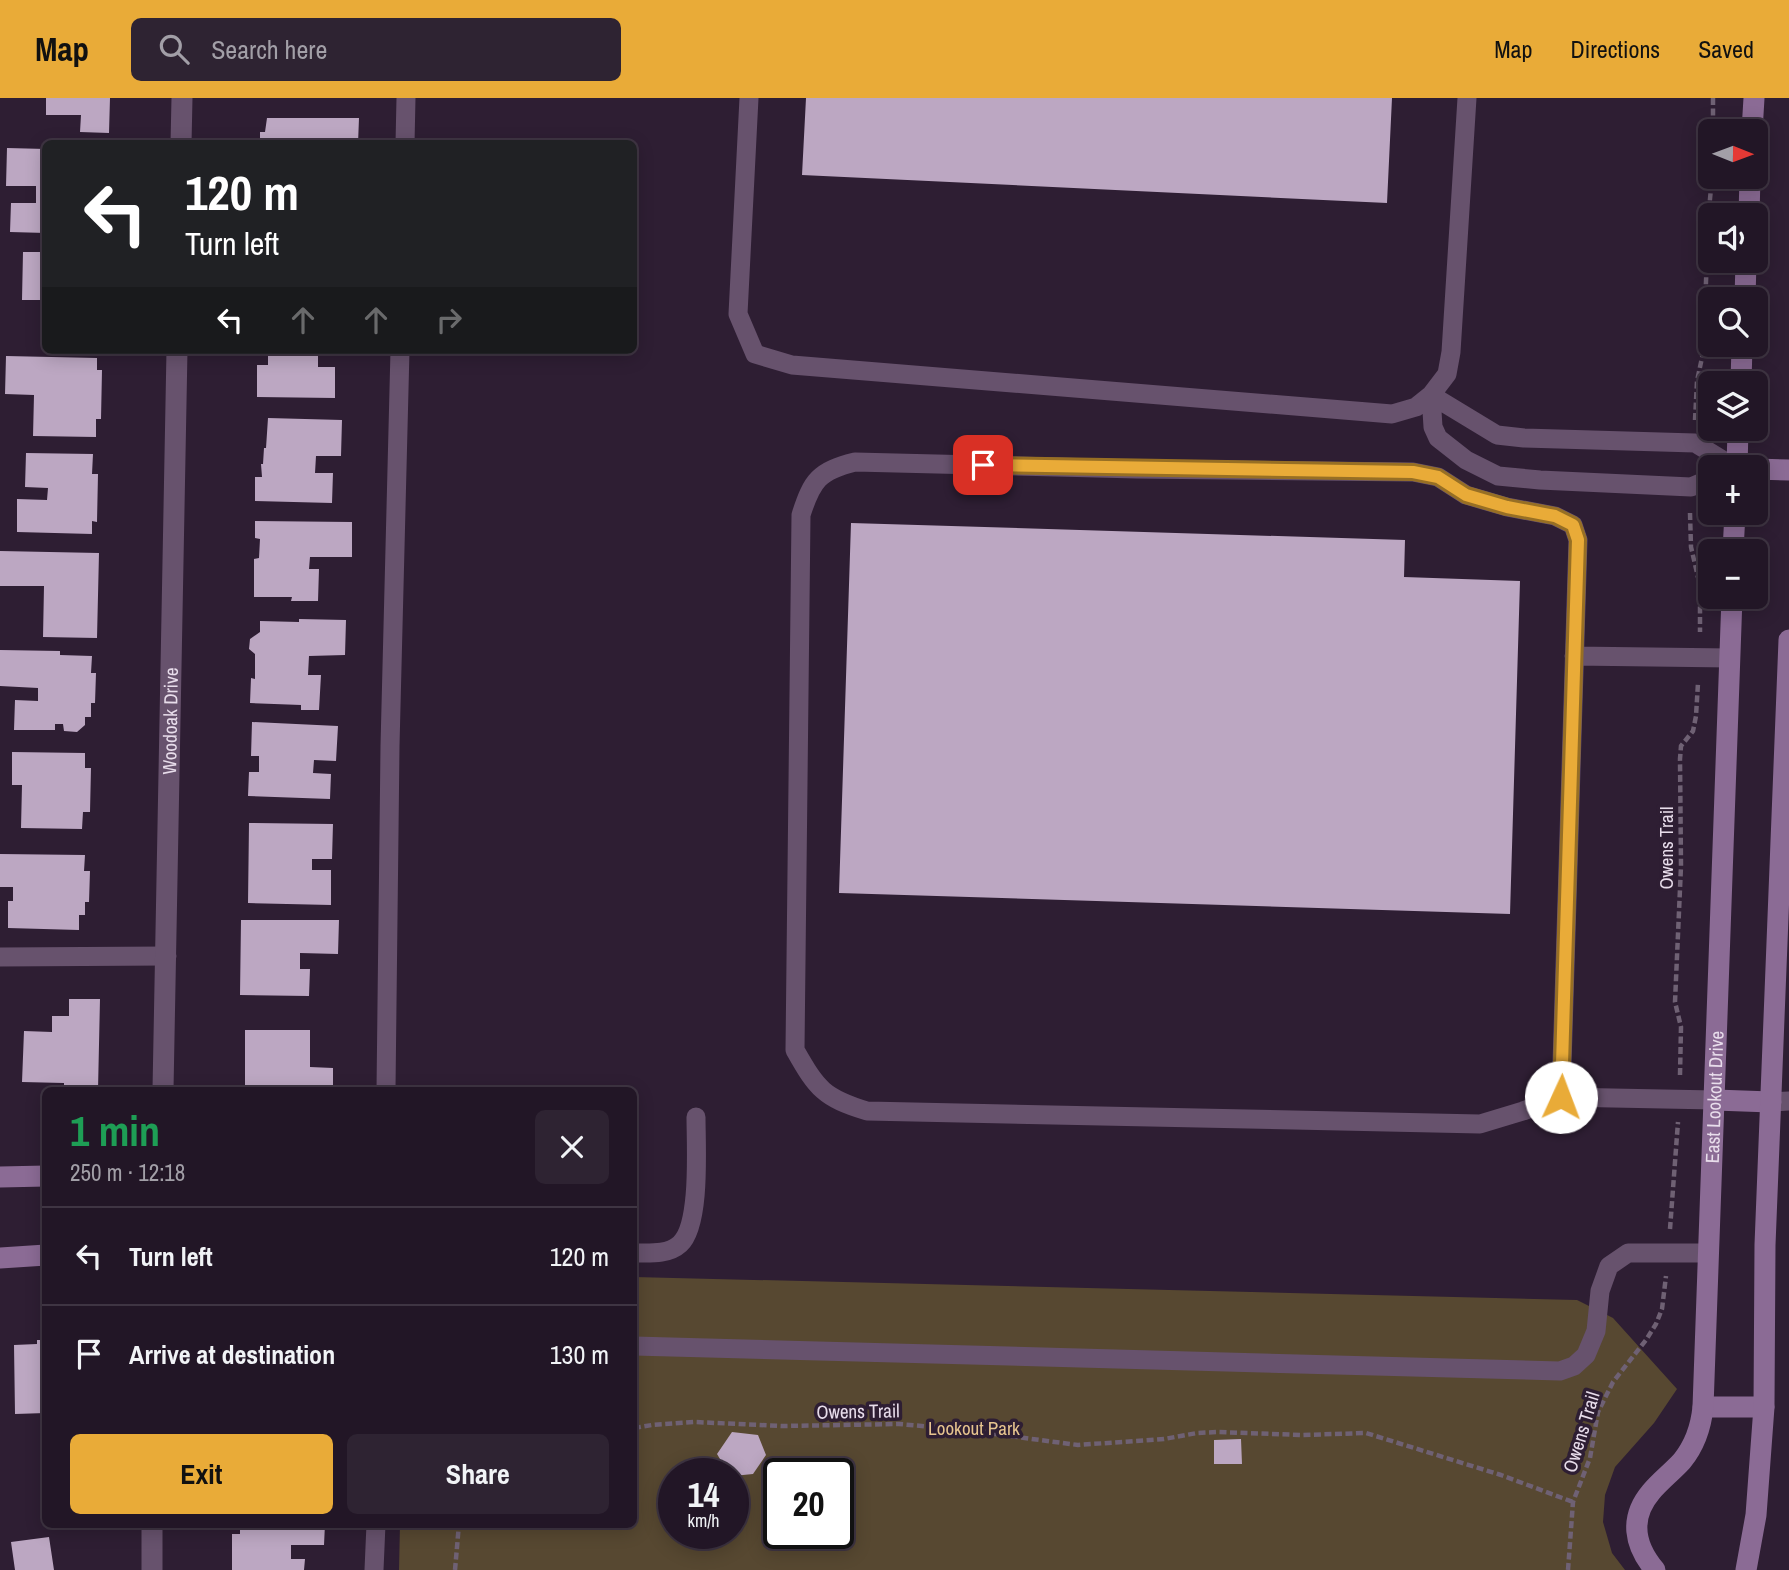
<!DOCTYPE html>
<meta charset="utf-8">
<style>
:root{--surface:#221626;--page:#2e2332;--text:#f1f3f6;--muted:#a29fa7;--line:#3f3543;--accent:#e9ab38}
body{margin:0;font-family:"Archivo Narrow",sans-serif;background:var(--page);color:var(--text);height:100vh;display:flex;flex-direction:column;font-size:26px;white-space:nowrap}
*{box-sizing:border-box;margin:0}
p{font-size:23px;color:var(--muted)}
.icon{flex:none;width:38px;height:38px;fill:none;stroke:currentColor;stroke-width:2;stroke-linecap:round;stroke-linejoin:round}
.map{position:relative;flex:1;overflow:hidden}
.panel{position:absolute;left:42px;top:989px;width:595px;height:441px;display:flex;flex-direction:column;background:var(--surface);border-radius:10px;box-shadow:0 4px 18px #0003,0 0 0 2px var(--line)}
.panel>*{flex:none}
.hud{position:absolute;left:42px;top:42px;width:595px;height:214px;border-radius:10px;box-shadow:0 4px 18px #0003,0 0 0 2px var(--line);background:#202124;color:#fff;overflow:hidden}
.needle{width:46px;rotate:91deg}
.buttons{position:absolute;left:1698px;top:21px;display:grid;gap:14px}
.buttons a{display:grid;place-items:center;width:70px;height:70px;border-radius:10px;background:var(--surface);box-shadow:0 4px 18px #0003,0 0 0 2px var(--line);font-size:35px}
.speed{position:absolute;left:658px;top:1360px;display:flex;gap:14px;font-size:35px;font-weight:700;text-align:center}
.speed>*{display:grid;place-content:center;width:91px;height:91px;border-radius:50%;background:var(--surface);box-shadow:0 4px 18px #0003,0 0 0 2px var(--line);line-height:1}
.speed small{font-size:18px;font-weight:400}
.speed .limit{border:4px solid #111;border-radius:10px;background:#fff;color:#111}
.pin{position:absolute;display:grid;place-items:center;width:60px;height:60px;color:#fff;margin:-30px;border-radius:14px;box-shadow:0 4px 10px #0006}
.me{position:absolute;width:77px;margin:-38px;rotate:2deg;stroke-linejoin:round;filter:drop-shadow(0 0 5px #0008)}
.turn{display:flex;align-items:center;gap:24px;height:147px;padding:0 28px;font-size:32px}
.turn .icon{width:91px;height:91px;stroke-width:2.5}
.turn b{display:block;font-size:49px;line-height:60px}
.lanes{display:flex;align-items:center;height:66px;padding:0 28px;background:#0003;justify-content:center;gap:35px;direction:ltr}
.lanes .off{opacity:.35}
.round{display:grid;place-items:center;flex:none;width:74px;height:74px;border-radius:10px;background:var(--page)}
.summary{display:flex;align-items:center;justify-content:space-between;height:119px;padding:0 28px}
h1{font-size:42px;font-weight:800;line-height:52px;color:#1e9e55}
.primary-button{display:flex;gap:14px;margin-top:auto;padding:14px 28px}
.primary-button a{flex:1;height:80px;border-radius:10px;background:var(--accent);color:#111;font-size:28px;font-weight:800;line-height:80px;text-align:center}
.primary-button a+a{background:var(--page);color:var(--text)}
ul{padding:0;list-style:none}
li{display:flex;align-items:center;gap:21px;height:98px;padding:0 28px;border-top:2px solid var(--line)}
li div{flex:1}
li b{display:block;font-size:26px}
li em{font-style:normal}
header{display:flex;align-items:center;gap:42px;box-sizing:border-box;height:98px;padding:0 35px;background:var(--accent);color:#111}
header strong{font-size:33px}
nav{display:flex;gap:38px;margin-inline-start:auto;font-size:24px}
.search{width:490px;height:63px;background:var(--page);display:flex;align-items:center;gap:18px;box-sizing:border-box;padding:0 24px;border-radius:10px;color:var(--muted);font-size:26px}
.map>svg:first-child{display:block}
</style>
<header>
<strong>Map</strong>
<div class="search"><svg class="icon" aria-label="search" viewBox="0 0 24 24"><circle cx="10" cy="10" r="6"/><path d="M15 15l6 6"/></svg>Search here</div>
<nav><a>Map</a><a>Directions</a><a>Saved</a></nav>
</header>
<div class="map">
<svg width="1789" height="1472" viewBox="0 0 1789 1472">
<rect width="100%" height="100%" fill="#2e1e33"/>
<path fill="#574831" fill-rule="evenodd" d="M634,1179L1577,1202L1613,1220L1677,1291L1654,1325L1615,1369L1605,1397L1603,1424L1612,1455L1625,1472H399L400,1426H634ZM674,1376H733V1435H674ZM779,1376H838V1435H779Z"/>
<path fill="#bca7c2" d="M46,0H110L109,35L80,34L81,17H46Z
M806,0H1392L1387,105L802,77Z
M267,20H359L358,46H260V34H265Z
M7,50L46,51V135L10,134L11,105H36V88H6Z
M23,154H46V202H22Z
M268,252H342V258H318V269H335V300L257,299V267H268Z
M6,258L97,260V272H102L101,321H96V339L33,338L34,297L5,296Z
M268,320L342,322L341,358H316L315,375H333L332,405L255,403V379H262L261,366H263L264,350H266Z
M26,355L93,356L92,376H98L97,424L92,423V436L17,434V401L47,402L48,390L25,389Z
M255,423L352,424V459H310L309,471H319L318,503H291L292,499H254V461L259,460L260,441L255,440Z
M851,425L1405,442L1404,479L1520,483L1510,816L839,795Z
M0,453L99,455L97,540L43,539L44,488H0Z
M299,521L346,522L345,557L309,558L308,577H321L319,612H301V607L250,605L251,580L255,581V556L249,551L250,541L260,534V523L299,524Z
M0,552L60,553V557L92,558L91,575H96L95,605H91V619H85V627L77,634L64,633L63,626H55V632H14L15,602L38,603V590L0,588Z
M252,624L338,628L336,663L314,662L313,675L331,676L330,701L248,698L249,674H259V658H251Z
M12,654L85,655V670H91L90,714H83L82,731L21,730L22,687H12Z
M249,725L333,726L332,761H312V772H331V807L248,805Z
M0,756L85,757L84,773H90L89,804H85V817H79V832L8,830V803H13V789H0Z
M241,822H339L338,856L300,855V871H310L309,898L240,897Z
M69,901H100L98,992H64V985L22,984L24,933L52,934V918H69Z
M245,932H310V969L333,970V992H245Z
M37,1242H46V1315L15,1316L14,1247L37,1246Z
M732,1334L758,1337L766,1357L753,1376L733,1378V1376H729L717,1356Z
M1241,1341L1242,1366H1214V1342Z
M240,1426H325L324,1447H291V1461H305L304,1472H232V1436H240Z
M49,1439L54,1472H15L11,1444Z"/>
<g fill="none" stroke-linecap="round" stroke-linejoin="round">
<path stroke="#6f6174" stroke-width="4.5" stroke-dasharray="7 3.5" stroke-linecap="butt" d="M1713,0V33
M1695,322L1697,283L1703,255L1709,112L1712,79
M1690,415L1691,449L1700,488V534
M1680,977L1681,929L1675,904L1681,768L1680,661L1681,648L1693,633L1696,618L1698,585
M1670,1131L1678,1024
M634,1330L652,1327L694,1324L783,1328L899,1326L956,1331L1078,1347L1164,1341L1197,1335L1218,1334L1302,1337L1366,1335L1501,1377L1573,1404
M455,1472L459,1426
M1568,1472L1573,1404L1590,1360L1598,1314L1613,1284L1646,1242L1656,1226L1662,1211L1666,1178"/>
<path stroke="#67526d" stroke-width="19" d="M749,0L738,216L755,256L792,267L1392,316L1416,309L1431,297L1447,276L1451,254L1467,0
M405,46L406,0
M1431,297L1433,329L1438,340L1466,362L1498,378L1540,382L1691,389L1710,381
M1431,297L1497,337L1524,340L1695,345L1734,369
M855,364L1137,371L1413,374L1438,379L1466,397L1507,409L1555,418L1573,427L1578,442L1561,999L1523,1013L1480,1026L867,1013C824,1000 817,991 795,952L801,417C812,382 819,373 855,364Z
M1574,558L1730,560
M0,859L167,858
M386,992L390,648L400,252
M1561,999L1715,1002
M1771,1004L1789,1003
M634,1155C649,1155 668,1157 680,1146C701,1127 696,1048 696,1019
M634,1248L1560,1273L1574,1268L1586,1257L1596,1233L1600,1193L1609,1168L1628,1155H1708
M374,1472L376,1426"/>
<g stroke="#67526d" stroke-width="21">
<path d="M181,46L182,0"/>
<path id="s1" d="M163,992L177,252"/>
<path d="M152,1472V1426"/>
</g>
<g stroke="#8b6b95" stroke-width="21">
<path d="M1752,33L1754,0"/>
<path d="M1749,117L1750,79"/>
<path d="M1745,201L1746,163"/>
<path d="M1741,285L1742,247"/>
<path d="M1737,369L1738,331"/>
<path d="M1755,371L1789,372"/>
<path d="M1733,453L1735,415"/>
<path d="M1715,1002L1771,1004"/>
<path d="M0,1079L46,1078"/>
<path d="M0,1160L46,1157"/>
<path d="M1703,1309H1764"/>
<path id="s2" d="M1655,1472C1634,1447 1629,1420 1651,1394C1660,1383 1672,1374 1682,1363C1695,1347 1701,1329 1703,1309L1732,499"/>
<path d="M1746,1472L1756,1417L1764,1309L1765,1147L1789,542"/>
</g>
</g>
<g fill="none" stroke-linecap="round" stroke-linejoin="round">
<g stroke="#976f24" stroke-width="18">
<path id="route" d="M983,367L1413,374L1438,379L1466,397L1507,409L1555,418L1573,427L1578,442L1561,999"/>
</g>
<use href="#route" stroke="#e9ab38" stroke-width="12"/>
</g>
<g text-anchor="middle" stroke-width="7" stroke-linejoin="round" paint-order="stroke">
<g font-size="19" fill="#e8ddeb" stroke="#2e1e33">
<text dy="7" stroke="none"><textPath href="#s1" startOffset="369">Woodoak Drive</textPath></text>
<text transform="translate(1666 750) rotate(-90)" y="7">Owens Trail</text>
<text dy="7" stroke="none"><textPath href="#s2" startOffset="499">East Lookout Drive</textPath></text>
<text transform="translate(858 1313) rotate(-1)" y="7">Owens Trail</text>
<text transform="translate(1581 1334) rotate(-73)" y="7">Owens Trail</text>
</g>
<g font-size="19" fill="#e6c48f" stroke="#2e1e33">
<text x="974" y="1337">Lookout Park</text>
</g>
</g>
</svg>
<div class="buttons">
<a><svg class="needle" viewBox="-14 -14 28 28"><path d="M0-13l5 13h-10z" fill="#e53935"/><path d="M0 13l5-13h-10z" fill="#a29fa7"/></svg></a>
<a><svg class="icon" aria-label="sound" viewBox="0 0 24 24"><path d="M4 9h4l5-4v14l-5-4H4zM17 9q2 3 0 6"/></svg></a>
<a><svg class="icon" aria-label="search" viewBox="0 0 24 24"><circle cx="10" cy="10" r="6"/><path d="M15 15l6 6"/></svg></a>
<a><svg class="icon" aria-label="layers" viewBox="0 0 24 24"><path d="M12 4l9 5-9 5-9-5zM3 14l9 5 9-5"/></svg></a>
<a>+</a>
<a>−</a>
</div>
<div class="speed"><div>14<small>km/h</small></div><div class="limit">20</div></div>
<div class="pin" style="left:983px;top:367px;background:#d93025"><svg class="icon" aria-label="arrive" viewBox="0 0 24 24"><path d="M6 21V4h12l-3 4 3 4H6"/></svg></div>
<svg class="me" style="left:1561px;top:999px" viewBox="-20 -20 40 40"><circle r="19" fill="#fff"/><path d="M0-13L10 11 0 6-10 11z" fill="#e9ab38"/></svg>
<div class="hud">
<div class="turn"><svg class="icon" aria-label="left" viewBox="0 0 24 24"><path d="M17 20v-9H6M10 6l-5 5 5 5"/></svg><div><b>120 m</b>Turn left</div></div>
<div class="lanes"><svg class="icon" aria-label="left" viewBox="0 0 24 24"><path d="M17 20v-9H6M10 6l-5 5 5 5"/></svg><svg class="icon off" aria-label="ahead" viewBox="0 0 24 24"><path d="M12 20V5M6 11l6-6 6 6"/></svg><svg class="icon off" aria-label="ahead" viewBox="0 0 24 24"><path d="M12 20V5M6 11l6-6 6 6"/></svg><svg class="icon off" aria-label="right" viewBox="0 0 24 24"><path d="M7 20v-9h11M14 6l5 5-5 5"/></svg></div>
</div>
<section class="panel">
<div class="summary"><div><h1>1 min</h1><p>250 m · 12:18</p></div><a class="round"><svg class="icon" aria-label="close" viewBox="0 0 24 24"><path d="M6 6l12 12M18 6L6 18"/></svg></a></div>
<ul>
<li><svg class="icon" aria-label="left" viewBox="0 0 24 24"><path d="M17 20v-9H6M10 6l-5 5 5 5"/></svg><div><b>Turn left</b></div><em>120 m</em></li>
<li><svg class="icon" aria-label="arrive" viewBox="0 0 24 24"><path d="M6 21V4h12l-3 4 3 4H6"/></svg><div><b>Arrive at destination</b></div><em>130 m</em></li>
</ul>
<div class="primary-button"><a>Exit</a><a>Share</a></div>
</section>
</div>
